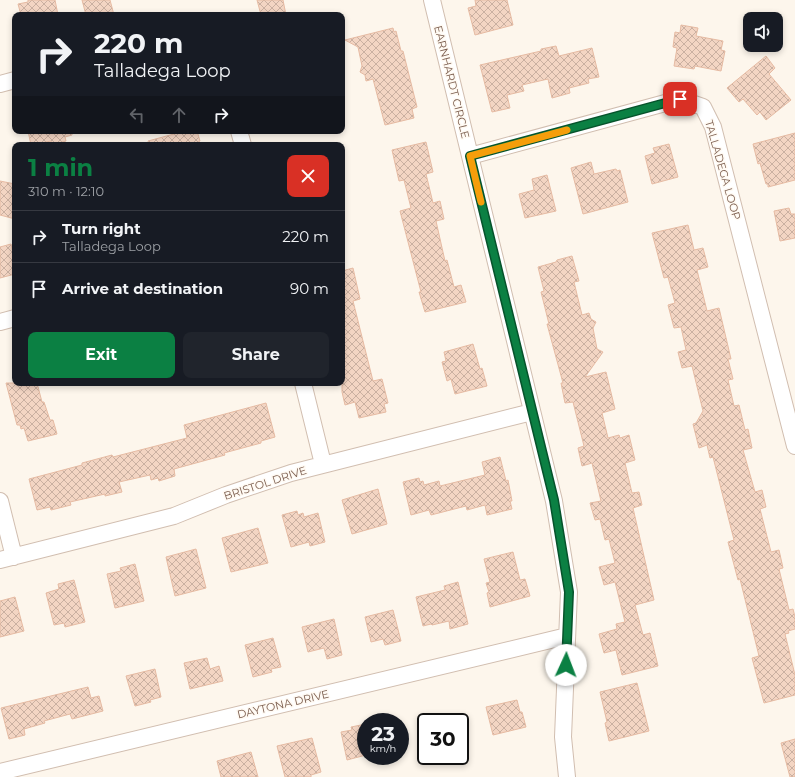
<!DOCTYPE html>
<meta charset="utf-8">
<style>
:root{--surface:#171b24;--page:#20242c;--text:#f1f3f6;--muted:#9ea1a6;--line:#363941;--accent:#0b8043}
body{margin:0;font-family:Montserrat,sans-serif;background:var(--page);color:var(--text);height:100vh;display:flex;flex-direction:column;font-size:15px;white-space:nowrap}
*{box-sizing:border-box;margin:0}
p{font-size:13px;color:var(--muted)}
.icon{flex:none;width:22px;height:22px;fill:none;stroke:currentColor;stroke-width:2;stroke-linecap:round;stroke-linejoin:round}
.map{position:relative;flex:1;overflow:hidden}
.panel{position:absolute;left:12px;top:142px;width:333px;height:244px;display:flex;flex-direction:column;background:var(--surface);border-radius:8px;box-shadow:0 2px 6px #0003}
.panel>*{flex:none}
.guide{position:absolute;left:12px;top:12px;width:333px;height:122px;border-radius:8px;box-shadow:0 2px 6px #0003;background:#171b24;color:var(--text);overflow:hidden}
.tools{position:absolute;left:743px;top:12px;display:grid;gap:8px}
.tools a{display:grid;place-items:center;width:40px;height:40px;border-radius:8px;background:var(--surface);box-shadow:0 2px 6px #0003;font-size:20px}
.speed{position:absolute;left:357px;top:713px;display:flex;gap:8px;font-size:20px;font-weight:700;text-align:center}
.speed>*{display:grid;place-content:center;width:52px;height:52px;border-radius:50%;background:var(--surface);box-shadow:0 2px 6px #0003;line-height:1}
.speed small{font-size:10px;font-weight:400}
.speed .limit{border:2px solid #111;border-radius:6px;background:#fff;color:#111}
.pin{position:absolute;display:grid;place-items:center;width:34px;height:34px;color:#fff;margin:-17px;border-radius:8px;box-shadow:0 2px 6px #0006}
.me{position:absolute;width:44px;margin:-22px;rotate:2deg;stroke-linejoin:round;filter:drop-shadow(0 0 3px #0008)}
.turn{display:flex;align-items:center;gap:14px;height:84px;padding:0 16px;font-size:18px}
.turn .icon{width:52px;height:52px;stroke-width:2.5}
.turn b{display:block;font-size:28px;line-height:34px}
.lanes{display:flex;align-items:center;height:38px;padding:0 16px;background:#0003;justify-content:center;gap:20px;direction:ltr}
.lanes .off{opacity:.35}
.round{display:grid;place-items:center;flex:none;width:42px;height:42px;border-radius:8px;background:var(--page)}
.headline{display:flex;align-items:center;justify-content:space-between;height:68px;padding:0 16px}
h1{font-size:24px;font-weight:700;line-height:30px;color:var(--accent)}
.button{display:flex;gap:8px;margin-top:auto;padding:8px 16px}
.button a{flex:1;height:46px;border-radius:8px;background:var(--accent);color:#fff;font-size:16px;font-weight:700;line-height:46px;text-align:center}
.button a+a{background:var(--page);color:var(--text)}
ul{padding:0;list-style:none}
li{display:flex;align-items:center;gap:12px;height:52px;padding:0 16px;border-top:1px solid var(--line)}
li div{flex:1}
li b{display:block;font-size:15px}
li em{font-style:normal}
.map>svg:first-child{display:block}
</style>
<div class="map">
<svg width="795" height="777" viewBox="0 0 795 777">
<defs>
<pattern id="building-cross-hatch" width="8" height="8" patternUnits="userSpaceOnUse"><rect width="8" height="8" fill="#f3d5c3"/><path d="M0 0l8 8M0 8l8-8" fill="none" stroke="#cab0a1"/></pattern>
</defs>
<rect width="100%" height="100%" fill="#fdf6ec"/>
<path fill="url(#building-cross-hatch)" stroke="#e6bba3" d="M28,0H55L58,15H21L18,4L28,2Z
M82,0H110L114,15H86Z
M257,0H283L286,15H261Z
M475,0H507L513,25L475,35L468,8L476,6Z
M681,25L698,28L696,36L723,41L721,50L725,51L721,71L695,66L694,69L674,66L677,48L673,47L675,32L680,33Z
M393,28L394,32L396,31L401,51H403L417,107L412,109L414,118L385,125L373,79L366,81L365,75L360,72L362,66L358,47L345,40Z
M556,46L559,56L592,48L599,77L588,79L589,83L569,88L570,93L552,98L548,79L522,85L524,91L507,95L510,108L492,112L480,65L541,51V49Z
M766,56L775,68L769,74L791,100L766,120L760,112L757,115L743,99L739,102L727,88Z
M28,131H72V135L65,137L66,141L52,145L51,141L31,145Z
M185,131H197L200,141L198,142V145H149L148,141Z
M795,133V180L768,187V184H766L760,163L758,164L753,144Z
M426,142L433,172L426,174L433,203L440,201L444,219L436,221L445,261L447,260L454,287L461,285L466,302L425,312L419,292H421L400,211L411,208L404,180L399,181L392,150Z
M669,144L678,177L652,184L645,156L655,153L653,148Z
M591,162L594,174L616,169L617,171L620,170L628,202L583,214L571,168Z
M547,175L556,211L525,218L519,194L534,190L532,179Z
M0,181L15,184V219L0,215Z
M789,208L791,214H795V238L780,241L774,211Z
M688,225L694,250L703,248L708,267L697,270L707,311L719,308L731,359H728L733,379L728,380L734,406L739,405L745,430L748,429L752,448L743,450L755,492L762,490L766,507L760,509L771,552L779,550L783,568L779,569L789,610L793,609L795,617V629L788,631L789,633L785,634L795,675V695L764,703L752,658L759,656L740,579L738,580L728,542L734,540L713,457L710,458L707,445L699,448L693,424L696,423L703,411L692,366L682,368L678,352L686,350L681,327L674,328L668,305L675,303L668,277L664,278L652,233Z
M11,244L15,261V274L0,278V247Z
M572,256L579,281L574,282L582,315L589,313L591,319L596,322L593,328L597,349L603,352L585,377L606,372L615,409L602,413L608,438L619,435L620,438L629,435L635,460L625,463L632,493L639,492L642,505L633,508L654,600L635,605L643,635L650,633L658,666L622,675L616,650L604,653L599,634L617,629L616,624L625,622L615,582L604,585L599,567L615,563L609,539L605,540L600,519L595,520L590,503L601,501L592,463L582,466L578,448L584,446L573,402L565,403L561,383H563L547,324H549L541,292L544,291L538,267L556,262L557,260Z
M353,268L360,299L353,301L373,381L382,379L388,403L384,404L386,412L359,418L355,402L345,405L342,392V271Z
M473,344L480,369L482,368L487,386L455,394L451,379L447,381L442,362L446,361L444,352Z
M6,383H37L42,402H44L50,420H53L57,434L28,441L24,428L21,429L20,425H17Z
M266,403L275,437L261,441V443L224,453L225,455L174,469L175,476L159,481L158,478L151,480L150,475L119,482L122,492L105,496V494L70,502L71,505L51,510L50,507L37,510L29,479L82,465V463L112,455L113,457L187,438L184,425Z
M500,457L506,481L508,480L512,501H510L512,509L487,515L485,505L467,510L466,506L431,515L429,510L411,515L403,482L419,478L420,482L423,481L424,485L439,481L440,486L485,475L482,462Z
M378,489L387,524L352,534L342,500Z
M297,511L298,515L303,513L304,517L318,513L325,542L310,546L309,542L291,547L282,515Z
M258,528L268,563L231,572L222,538Z
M196,549L206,588L175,596L166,557Z
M513,552L520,580L525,579L530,596L490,607L487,593L489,592L486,583L490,582L484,559Z
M135,564L144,601L115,608L107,574L121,571L120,568Z
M74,580L85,622L65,627L64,623L54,625L46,593L59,589L58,584Z
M458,582L468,624L450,629L449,621L432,625L431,624L423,626L416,597L445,590L444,586Z
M15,597L24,631L0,637V601Z
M393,610L401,641L385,645L383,639L371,642L365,617Z
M334,619L342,655L327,659L324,648L308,652L302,627Z
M273,638L281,667L271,669L272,672L253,677L245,645Z
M207,658L210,669L219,666L223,681L190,689L184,663Z
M155,669L161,697L150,700L151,702L135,706L126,676Z
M637,683L649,731L609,741L605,723L607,722L600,692Z
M88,687L91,698L99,696L103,711L72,719L70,714L44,721L45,723L24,729L25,735L9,739L1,708Z
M517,700L520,712H522L526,727L493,735L486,707Z
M366,724V755L347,760L341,732L352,730L351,727Z
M312,738L321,772L311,775V777H285L277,746Z
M795,739V777H790L781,743Z
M251,752L258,777H221L217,761Z"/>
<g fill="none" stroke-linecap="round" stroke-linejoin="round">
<g stroke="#d1beb0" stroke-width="18">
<path id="street" d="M432,0L554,501L569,592L563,737L567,777
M0,84L15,80
M239,131L243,145
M470,156L680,99L703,107L713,127L795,446
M0,322L15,318
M303,383L323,464
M0,501L14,557
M0,560L174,516L226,495L291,473L532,412
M0,772L567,636"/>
</g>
<use href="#street" stroke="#fff" stroke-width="16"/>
</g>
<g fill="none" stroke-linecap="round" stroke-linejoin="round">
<g stroke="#07532c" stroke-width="10">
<path id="route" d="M566,665L569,592L554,500L470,156L680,99"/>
</g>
<use href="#route" stroke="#0b8043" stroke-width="7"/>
<path stroke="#f59e0b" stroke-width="7" d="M481,202L470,156L567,130"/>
</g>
<g text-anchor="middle" stroke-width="3" stroke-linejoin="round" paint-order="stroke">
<g font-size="11" fill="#7a5c4d" stroke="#fffaf3">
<text transform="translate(452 82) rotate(76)" y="4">EARNHARDT CIRCLE</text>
<text transform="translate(723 170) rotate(74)" y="4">TALLADEGA LOOP</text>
<text transform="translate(265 483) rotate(-18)" y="4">BRISTOL DRIVE</text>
<text transform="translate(283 704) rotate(-13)" y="4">DAYTONA DRIVE</text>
</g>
</g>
</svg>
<div class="tools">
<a><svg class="icon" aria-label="sound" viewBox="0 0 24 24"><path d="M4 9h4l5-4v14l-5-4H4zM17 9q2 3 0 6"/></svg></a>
</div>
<div class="speed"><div>23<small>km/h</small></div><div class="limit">30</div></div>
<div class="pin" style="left:680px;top:99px;background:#d93025"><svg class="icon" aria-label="arrive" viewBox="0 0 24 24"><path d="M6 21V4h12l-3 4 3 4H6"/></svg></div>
<svg class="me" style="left:566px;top:665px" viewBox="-20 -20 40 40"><circle r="19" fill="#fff"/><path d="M0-13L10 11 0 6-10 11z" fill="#0b8043"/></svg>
<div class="guide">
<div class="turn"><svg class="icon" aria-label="right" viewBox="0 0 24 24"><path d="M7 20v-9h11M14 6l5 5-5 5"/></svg><div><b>220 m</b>Talladega Loop</div></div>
<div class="lanes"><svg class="icon off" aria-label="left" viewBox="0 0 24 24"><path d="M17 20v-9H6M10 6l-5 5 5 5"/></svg><svg class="icon off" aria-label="ahead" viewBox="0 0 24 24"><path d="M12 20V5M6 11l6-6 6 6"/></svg><svg class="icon" aria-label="right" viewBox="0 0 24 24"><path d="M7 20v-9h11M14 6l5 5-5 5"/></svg></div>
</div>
<section class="panel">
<div class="headline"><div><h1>1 min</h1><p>310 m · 12:10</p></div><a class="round" style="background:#d93025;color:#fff"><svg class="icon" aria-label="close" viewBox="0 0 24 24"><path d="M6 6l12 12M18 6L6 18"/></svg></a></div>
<ul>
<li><svg class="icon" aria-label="right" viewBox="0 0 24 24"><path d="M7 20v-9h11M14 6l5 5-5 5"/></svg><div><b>Turn right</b><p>Talladega Loop</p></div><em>220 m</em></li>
<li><svg class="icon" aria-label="arrive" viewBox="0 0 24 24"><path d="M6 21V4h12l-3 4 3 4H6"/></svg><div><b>Arrive at destination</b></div><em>90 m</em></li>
</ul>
<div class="button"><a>Exit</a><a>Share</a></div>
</section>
</div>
